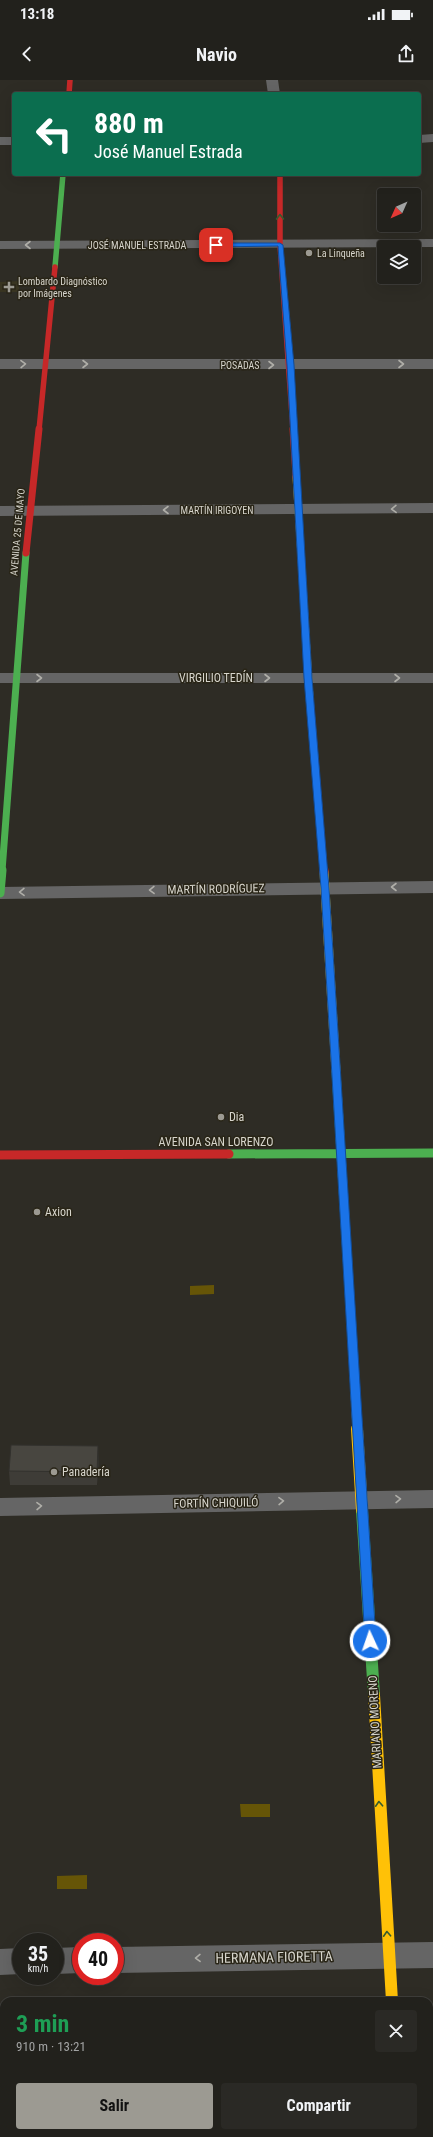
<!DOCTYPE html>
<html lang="es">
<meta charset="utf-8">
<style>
:root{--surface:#22211c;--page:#2a2925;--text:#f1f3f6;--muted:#a2a3a3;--line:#3f3e3b;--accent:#9c9a92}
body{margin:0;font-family:"Roboto Condensed",sans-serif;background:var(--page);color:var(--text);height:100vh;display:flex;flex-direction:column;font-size:15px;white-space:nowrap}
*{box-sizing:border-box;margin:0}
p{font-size:13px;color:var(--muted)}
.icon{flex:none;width:22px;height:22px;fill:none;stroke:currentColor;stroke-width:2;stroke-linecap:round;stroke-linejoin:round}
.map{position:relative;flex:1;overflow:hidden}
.side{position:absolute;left:0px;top:1917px;width:433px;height:140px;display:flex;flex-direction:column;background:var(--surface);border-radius:12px 12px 0 0;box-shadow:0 4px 16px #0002,0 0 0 1px var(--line)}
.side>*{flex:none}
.top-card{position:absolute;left:12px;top:12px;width:409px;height:84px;border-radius:4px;box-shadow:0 4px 16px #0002,0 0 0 1px var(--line);background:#0b6e4f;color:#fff;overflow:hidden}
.needle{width:26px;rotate:225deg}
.fabs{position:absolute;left:377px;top:108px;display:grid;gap:8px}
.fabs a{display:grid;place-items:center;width:44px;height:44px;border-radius:4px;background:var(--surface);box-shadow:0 4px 16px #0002,0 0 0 1px var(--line);font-size:20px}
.speed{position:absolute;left:12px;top:1853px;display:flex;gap:8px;font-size:20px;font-weight:700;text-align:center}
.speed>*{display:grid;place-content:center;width:52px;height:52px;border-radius:50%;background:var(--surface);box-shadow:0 4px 16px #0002,0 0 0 1px var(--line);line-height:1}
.speed small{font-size:10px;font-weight:400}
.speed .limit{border:6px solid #d22;background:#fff;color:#111}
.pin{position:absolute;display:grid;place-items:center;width:34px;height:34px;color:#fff;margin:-17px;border-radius:8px;box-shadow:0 2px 6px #0006}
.me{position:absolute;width:44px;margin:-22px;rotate:357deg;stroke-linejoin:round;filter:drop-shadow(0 0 3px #0008)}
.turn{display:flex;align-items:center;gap:14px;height:84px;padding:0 16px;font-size:18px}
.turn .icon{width:52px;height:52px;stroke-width:2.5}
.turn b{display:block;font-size:28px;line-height:34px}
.round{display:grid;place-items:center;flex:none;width:42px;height:42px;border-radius:4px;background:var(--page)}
.overview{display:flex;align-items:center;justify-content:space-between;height:68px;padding:0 16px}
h1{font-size:24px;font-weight:700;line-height:30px;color:#1e9e55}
.button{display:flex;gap:8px;margin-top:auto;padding:8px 16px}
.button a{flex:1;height:46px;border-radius:4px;background:var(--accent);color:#111;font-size:16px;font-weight:700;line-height:46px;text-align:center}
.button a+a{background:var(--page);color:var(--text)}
.status{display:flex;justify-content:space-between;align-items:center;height:28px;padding:0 20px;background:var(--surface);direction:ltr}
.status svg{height:11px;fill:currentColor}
header{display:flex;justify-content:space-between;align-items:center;height:52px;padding:0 16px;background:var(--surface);font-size:18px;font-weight:700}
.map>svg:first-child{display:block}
</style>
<div class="status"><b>13:18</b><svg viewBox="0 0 49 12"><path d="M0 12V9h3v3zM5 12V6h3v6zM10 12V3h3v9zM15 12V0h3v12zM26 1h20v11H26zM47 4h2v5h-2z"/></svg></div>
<header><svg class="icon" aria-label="back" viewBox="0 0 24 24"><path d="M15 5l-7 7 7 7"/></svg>Navio<svg class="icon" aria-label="share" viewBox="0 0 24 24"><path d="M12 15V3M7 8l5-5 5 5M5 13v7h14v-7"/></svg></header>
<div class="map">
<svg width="433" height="2057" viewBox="0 0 433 2057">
<rect width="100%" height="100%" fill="#2e2c25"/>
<path fill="#383421" d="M19,201V212H0V202Z"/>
<path fill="#665507" d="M214,1205V1214L190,1215V1206Z
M240,1724H270V1737H241Z
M87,1795V1809H57V1796Z"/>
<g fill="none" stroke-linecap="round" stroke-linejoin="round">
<path fill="#656565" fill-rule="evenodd" d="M266,0H278L280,14H268Z
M433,54V62L419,63V55Z
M0,57H14V65H0Z
M433,159V167L0,169V161Z
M0,279H433V289H0Z
M433,423V433L0,436V426Z
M0,593H433V603H0Z
M433,801V813L0,819V807Z
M433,1410V1428L0,1436V1418Z
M433,1862V1888L115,1893V1867Z
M81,1867V1893L55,1894V1868Z
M21,1868V1894L0,1895V1869Z
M386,2053H418L419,2057H387Z"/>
<path stroke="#4caf50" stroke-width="5.5" d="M55,187L63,94"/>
<path stroke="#4caf50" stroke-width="7" d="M2,791L26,473"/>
<path stroke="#4caf50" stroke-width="9" d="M0,813L2,790
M336,991L353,1274
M229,1074L433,1073"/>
<path stroke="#4caf50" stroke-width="12" d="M362,1430L374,1615"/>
<path stroke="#ffc107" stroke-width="7" d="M296,397L310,618"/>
<path stroke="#ffc107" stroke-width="9" d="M324,792L336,991
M353,1274L357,1350"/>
<path stroke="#ffc107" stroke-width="12" d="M357,1349L362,1430
M374,1615L392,1921"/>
<path stroke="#c62828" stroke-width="5.5" d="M69,14L70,0
M280,94V165L293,350
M39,350L55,187"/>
<path stroke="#c62828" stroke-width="7" d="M293,349L296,397
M26,473L39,349
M310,618L324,791"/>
<path stroke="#c62828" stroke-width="9" d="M324,790V792
M0,1075L229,1074"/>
</g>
<path fill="#3e3c37" d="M99,1379L97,1405H10L9,1391Z"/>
<path fill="#32312d" d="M98,1366L99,1379L97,1405V1392Z"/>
<path fill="#484640" stroke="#32312d" d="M11,1365L98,1366L97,1392L9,1391Z"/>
<defs><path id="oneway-chevron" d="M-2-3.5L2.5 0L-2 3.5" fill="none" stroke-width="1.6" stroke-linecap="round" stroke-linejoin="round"/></defs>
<g stroke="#375c2e">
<use href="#oneway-chevron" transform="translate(280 137) rotate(-91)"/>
<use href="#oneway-chevron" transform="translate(379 1724) rotate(-93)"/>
<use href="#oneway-chevron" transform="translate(387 1854) rotate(-93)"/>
</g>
<g stroke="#afaea8">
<use href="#oneway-chevron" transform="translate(28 165) rotate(180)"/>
<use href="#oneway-chevron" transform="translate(23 284) rotate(-1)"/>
<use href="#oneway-chevron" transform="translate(85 284)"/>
<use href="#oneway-chevron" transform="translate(401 284)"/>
<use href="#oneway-chevron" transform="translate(271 285)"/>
<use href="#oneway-chevron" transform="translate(394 429) rotate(179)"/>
<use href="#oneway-chevron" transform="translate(166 430) rotate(180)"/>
<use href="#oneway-chevron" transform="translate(39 598)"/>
<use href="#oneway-chevron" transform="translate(267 598)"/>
<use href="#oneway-chevron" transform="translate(397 598)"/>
<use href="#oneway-chevron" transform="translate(394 807) rotate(180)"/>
<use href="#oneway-chevron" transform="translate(152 810) rotate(179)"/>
<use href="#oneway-chevron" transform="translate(22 812) rotate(179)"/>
<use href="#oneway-chevron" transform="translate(398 1419) rotate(-1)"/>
<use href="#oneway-chevron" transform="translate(281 1421) rotate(-1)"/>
<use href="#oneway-chevron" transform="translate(39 1426) rotate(-1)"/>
<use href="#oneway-chevron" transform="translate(198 1878) rotate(179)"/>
</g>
<path fill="#1a73e8" stroke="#114b97" d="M280,163L283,165L294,285L312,598L329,808L376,1561L370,1565L365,1561L321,808L304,598L287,285L278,166L216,167L214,165L216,163Z"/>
<g fill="#9c9a92" stroke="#292517" stroke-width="1.5">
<circle cx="309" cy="173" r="4"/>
<path d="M7 201h4v4h4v4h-4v4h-4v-4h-4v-4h4z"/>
<circle cx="221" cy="1037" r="4"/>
<circle cx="37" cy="1132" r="4"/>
<circle cx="54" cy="1392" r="4"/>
</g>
<g text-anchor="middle" stroke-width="3" stroke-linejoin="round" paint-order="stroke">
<g font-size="10" fill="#d7d5cc" stroke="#292517">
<text x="137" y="169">JOSÉ MANUEL ESTRADA</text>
<text x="240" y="289">POSADAS</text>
<text x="217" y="434">MARTÍN IRIGOYEN</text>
<text transform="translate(17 452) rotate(-85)" y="4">AVENIDA 25 DE MAYO</text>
</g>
<g font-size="10" fill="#d7d5cc" stroke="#292517" text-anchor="start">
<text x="317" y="177">La Linqueña</text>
<text x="18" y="205">Lombardo Diagnóstico<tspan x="18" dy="12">por Imágenes</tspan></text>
</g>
<g font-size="12" fill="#d7d5cc" stroke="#292517">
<text x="216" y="602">VIRGILIO TEDÍN</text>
<text transform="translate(216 809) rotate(-1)" y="4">MARTÍN RODRÍGUEZ</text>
<text x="216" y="1066">AVENIDA SAN LORENZO</text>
<text transform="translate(216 1423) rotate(-1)" y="4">FORTÍN CHIQUILÓ</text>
<text transform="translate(375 1642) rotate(-93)" y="4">MARIANO MORENO</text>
</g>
<g font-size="12" fill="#d7d5cc" stroke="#292517" text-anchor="start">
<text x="229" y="1041">Dia</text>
<text x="45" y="1136">Axion</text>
<text x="62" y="1396">Panadería</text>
</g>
<g font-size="14" fill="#d7d5cc" stroke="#292517">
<text transform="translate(274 1877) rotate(-1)" y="5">HERMANA FIORETTA</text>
</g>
</g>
</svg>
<div class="fabs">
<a><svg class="needle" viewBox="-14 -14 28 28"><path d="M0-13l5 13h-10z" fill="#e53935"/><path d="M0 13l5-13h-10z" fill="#a2a3a3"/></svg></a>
<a><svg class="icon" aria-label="layers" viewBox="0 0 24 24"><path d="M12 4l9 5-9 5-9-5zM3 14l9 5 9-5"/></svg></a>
</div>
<div class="speed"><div>35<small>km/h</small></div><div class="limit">40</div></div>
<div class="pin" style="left:216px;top:165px;background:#d93025"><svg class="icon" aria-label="arrive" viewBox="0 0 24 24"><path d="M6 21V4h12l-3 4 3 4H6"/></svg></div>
<svg class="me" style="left:370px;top:1561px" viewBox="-20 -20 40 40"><circle r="17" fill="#1a73e8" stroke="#fff" stroke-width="3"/><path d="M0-11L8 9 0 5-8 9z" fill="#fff"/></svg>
<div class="top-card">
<div class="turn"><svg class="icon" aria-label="left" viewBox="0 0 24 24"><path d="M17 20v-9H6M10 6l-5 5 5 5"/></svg><div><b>880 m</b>José Manuel Estrada</div></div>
</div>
<section class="side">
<div class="overview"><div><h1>3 min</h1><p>910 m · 13:21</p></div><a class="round"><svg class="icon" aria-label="close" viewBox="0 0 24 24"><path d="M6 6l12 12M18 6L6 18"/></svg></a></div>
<div class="button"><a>Salir</a><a>Compartir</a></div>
</section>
</div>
